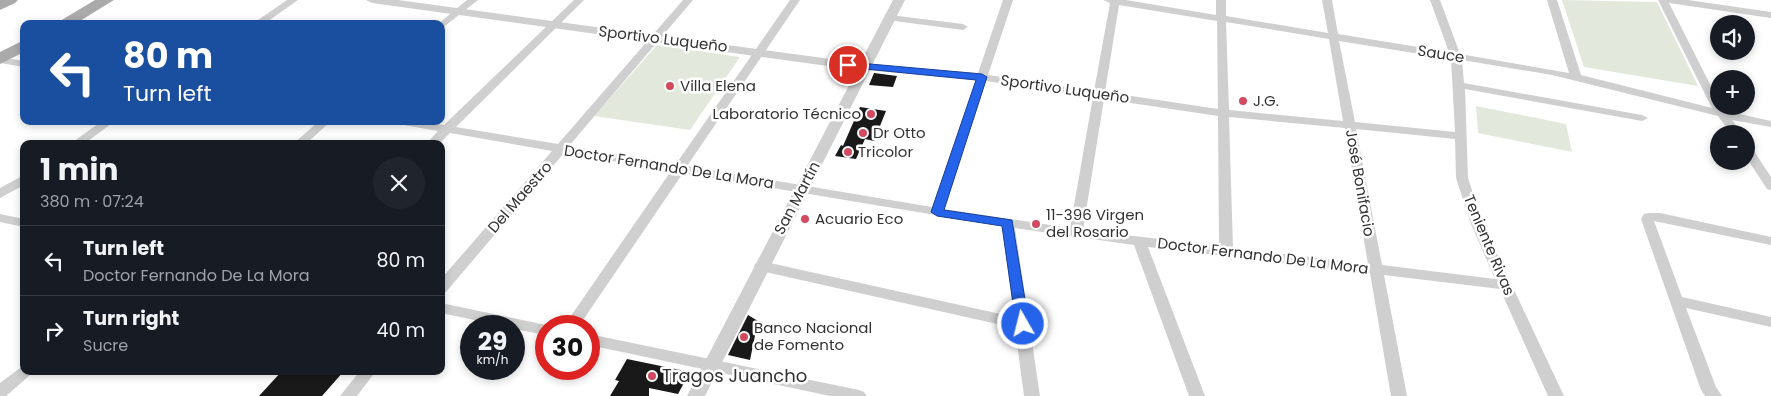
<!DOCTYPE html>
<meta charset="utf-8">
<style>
:root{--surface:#171b24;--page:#20242c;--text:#f1f3f6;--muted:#9ea1a6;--line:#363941}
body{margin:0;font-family:Poppins,sans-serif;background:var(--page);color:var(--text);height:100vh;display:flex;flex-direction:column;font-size:19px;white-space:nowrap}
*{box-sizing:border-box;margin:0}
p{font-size:16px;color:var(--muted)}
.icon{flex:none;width:28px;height:28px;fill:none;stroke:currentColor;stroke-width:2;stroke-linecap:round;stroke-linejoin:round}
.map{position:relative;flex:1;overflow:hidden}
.drawer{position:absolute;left:20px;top:140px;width:425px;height:235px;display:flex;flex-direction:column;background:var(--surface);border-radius:10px;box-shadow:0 2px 8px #0003}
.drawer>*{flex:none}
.guide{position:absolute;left:20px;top:20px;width:425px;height:105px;border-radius:10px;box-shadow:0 2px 8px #0003;background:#1a4fa0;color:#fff;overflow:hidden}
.buttons{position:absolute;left:1710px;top:15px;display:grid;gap:10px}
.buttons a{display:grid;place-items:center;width:45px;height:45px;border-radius:50%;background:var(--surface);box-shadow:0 2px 8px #0003;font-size:25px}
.speed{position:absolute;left:460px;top:315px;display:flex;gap:10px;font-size:25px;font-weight:700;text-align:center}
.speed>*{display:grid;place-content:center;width:65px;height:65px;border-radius:50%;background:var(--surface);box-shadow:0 2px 8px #0003;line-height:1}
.speed small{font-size:12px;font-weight:400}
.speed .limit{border:8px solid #d22;background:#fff;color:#111}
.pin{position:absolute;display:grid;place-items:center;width:42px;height:42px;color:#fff;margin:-21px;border:2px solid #fff;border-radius:50%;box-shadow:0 1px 5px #0007}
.me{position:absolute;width:55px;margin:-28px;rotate:352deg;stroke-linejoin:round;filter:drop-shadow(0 0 4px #0008)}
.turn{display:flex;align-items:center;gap:18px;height:105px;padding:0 20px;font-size:22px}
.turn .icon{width:65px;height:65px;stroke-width:2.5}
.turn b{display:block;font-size:35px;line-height:42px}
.round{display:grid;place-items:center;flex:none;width:52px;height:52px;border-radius:26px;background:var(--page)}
.summary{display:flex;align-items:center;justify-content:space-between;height:85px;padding:0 20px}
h1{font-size:30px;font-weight:700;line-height:38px}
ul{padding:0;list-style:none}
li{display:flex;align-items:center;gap:15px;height:70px;padding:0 20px;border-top:1px solid var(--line)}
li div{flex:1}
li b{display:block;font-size:19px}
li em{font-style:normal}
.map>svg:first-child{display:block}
</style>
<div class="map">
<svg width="1771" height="396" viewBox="0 0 1771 396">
<rect width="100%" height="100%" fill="#fff"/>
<path fill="#e3e8dc" d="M1562,0L1657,2L1698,86L1584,67Z
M657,45L740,57L690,130L594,116Z
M1476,106L1566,124L1572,152L1478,133Z"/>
<path fill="#191919" d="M874,73L897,76L893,87L869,85Z
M860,107L886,111L874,141L865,139L856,159L835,156L841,145L843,146Z
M748,315L758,321L750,360L728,355Z
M627,359L690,372L678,394L649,388V396H610L619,381L615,380Z
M282,371H344L322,396H259Z"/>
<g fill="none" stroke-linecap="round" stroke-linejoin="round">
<path fill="#cfcfcf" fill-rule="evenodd" d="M287,0H298L264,24H252Z
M467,0H478L441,29V24H438Z
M574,0H584L456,127L558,144L683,0H693L569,146L676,164L790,0H800L687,166L932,207L976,80L865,70L860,67L865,64L978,73L1003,0H1013L988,75L1094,91L1110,3L1103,0H1126L1216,15V0H1226V16L1328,33L1322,0H1332L1338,34L1449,52L1430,0H1440L1460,54L1569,73L1547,0H1557L1581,75L1712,108L1658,0H1688L1771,12V18L1669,3L1719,102V106H1722L1726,111L1771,121V127L1732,120L1743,134H1731L1718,116L1552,75L1462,60L1464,83L1642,115L1648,118L1642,121L1465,89L1468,178L1483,224L1564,396H1548L1500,289L1384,275L1407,396H1391L1370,273L1148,247L1205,396H1189L1134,245L1015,228L1040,396H1024L1015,328L761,271L756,269L754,266L756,263L761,261L1014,317L1002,226L683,173L579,326H564L671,171L564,153L446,292L441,293V279L552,151L450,133L439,144H426L438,131L398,124L393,121H420L444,125ZM1119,5L1217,21L1218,109L1105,92ZM1226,22L1329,39L1343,121L1229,110ZM1339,41L1451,59L1455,132L1355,122ZM986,81L1093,97L1070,228L944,209ZM1104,99L1218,116L1219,246L1083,230ZM1229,117L1345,128L1368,264L1233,248ZM1356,129L1455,139L1456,178L1471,224L1495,279L1382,265Z
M890,15L963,24L968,27L963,30L887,20V16Z
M0,57L24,61V67L0,63Z
M102,121H115L84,144H70Z
M319,121H331L306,144H293Z
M1746,145H1750L1771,177V190L1767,189L1746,157Z
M24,175V185L0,198V188Z
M1649,213H1660L1771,237V245L1654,221L1682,297L1771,317V327L1686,308L1716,387L1722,396H1705L1701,390L1641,219L1644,214Z
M0,214L24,219V227L0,222Z
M441,303L546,325L551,326H546V335L514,329V326H503L441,313Z
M589,334L859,390L864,392L867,396H830L589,345Z
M24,365V371H32L30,375L6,396H0V383Z
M360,371H376L357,396H340Z"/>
<path fill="#cfcfcf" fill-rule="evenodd" d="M366,0H398L860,63L893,0H905L705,396H687L857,70L372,3Z"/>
<path fill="#aaa" fill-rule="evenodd" d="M0,0H18L15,3L0,10Z
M95,0H114L75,24H55Z
M24,40V52L0,64V52Z"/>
</g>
<path fill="#2563eb" stroke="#184099" d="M848,62L982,74L987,77L944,210L1012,220L1029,324L1028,327L1023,329L1016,324L1002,226L937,216L931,212L976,80L845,67L843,65Z"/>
<g fill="#d24a5f" stroke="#fff" stroke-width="2">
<circle cx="670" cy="86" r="5"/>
<circle cx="1243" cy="101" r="5"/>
<circle cx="871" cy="114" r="5"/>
<circle cx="863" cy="133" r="5"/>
<circle cx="848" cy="152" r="5"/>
<circle cx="805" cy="219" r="5"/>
<circle cx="1036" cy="224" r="5"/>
<circle cx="744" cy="337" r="5"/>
<circle cx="652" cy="376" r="5"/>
</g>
<g text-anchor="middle" stroke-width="5" stroke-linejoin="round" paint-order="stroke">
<g font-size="15" fill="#323232" stroke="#fff">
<text transform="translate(663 39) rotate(7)" y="5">Sportivo Luqueño</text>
<text transform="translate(1441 54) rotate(9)" y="5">Sauce</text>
<text transform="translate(1065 89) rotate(8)" y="5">Sportivo Luqueño</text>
<text transform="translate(669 167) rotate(9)" y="5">Doctor Fernando De La Mora</text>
<text transform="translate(1360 183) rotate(80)" y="5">José Bonifacio</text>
<text transform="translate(520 197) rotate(-49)" y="5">Del Maestro</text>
<text transform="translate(797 198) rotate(-62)" y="5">San Martín</text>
<text transform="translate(1489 245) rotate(67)" y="5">Teniente Rivas</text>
<text transform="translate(1263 256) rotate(7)" y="5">Doctor Fernando De La Mora</text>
</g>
<g font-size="15" fill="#323232" stroke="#fff" text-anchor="start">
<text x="680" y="91">Villa Elena</text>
<text x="1253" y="106">J.G.</text>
<text x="861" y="119" text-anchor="end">Laboratorio Técnico</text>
<text x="873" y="138">Dr Otto</text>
<text x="858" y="157">Tricolor</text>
<text x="1046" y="220">11-396 Virgen<tspan x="1046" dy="17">del Rosario</tspan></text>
<text x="815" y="224">Acuario Eco</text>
<text x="754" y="333">Banco Nacional<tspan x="754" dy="17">de Fomento</tspan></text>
</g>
<g font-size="18" fill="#323232" stroke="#fff" text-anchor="start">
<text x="662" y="382">Tragos Juancho</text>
</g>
</g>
</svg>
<div class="buttons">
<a><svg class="icon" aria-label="sound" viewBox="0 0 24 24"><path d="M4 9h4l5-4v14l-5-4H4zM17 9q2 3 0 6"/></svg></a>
<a>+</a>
<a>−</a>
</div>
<div class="speed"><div>29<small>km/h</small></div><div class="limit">30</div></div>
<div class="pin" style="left:848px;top:65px;background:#d93025"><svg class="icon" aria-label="arrive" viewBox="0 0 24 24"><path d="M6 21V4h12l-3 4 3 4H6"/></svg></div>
<svg class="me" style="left:1023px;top:324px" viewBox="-20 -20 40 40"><circle r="17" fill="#2563eb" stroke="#fff" stroke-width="3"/><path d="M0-11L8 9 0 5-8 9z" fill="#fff"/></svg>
<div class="guide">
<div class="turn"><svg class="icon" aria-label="left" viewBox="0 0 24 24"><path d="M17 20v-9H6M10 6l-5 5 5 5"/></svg><div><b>80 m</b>Turn left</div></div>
</div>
<section class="drawer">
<div class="summary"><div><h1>1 min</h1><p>380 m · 07:24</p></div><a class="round"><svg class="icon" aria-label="close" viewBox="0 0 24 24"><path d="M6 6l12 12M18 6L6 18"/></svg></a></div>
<ul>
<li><svg class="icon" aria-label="left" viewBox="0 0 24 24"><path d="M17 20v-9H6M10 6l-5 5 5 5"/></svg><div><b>Turn left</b><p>Doctor Fernando De La Mora</p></div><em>80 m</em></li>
<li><svg class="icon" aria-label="right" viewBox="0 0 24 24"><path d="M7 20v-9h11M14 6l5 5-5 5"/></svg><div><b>Turn right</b><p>Sucre</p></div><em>40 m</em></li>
</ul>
</section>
</div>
